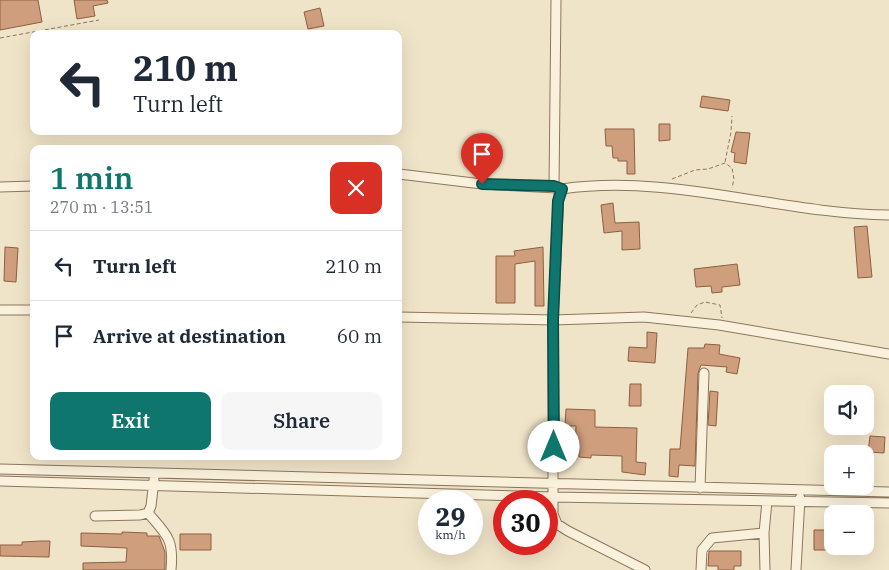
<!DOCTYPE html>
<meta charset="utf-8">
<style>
:root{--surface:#fff;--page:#f6f6f7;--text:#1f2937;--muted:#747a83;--line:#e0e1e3;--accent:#0f766e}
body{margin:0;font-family:"IBM Plex Serif",serif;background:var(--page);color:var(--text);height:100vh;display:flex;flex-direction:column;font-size:19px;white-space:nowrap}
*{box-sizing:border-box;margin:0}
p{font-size:16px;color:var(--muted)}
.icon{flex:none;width:28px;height:28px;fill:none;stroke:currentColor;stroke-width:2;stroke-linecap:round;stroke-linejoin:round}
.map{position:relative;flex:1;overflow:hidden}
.details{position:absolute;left:30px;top:145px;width:372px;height:315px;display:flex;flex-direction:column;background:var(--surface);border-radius:10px;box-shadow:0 5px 20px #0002}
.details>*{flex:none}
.hud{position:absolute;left:30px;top:30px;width:372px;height:105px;border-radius:10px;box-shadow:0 5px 20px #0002;background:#fff;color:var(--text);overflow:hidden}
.buttons{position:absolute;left:824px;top:385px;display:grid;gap:10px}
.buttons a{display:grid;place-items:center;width:50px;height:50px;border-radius:10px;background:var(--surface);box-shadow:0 5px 20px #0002;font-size:25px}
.speed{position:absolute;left:418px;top:490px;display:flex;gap:10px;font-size:25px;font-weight:700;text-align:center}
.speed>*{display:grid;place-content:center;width:65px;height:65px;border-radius:50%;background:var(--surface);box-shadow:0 5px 20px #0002;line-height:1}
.speed small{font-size:12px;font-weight:400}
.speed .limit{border:8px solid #d22;background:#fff;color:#111}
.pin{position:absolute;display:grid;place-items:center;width:42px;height:42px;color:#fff;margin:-51px -21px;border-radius:50% 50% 50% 0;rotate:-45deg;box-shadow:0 0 5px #0007}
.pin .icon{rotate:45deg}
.me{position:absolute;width:55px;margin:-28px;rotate:0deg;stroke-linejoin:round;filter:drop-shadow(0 0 4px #0008)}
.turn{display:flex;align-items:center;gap:18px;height:105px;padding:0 20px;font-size:22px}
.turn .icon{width:65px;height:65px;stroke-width:2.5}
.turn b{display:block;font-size:35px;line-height:42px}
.round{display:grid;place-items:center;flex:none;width:52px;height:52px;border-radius:10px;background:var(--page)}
.summary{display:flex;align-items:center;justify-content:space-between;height:85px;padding:0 20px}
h1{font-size:30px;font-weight:600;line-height:38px;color:var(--accent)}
.cta{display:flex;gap:10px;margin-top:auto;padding:10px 20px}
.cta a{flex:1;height:58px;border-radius:10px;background:var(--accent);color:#fff;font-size:20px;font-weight:600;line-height:58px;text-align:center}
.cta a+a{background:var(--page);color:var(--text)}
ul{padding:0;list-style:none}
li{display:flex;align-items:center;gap:15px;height:70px;padding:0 20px;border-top:1px solid var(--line)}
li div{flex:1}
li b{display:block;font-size:19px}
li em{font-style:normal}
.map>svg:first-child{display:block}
</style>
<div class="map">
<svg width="889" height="570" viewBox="0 0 889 570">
<rect width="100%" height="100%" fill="#f0e4c8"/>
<path fill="#cf9f7d" stroke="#8d5f41" d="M0,0H38L42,22L0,30Z
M74,0H107L108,3L93,6L95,16L77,19Z
M320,8L324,26L308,29L304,12Z
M702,96L730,100L728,111L700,107Z
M659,124H670V140L659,141Z
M605,129H634L635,174H627V161H618V158H613L612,146H606Z
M736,132L750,133L746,164L734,162L735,153L731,152Z
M613,203L615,223L639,222L640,249L622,250V231L604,233L601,205Z
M867,226L872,277L858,278L854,227Z
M5,247L18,248L16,282L4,281Z
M543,247L544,306H535V261L515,264V303H496V256H515L514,251Z
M737,264L740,285L722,287V292L712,293L711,286L696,287L694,269Z
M647,332L657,333L655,363L628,361L629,347L647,348Z
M705,344L720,345L719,354L740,358L737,374L726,372L727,367L701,365L698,373L695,466L679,465L678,477L669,476L670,449H680L688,348H704Z
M630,384H641V406H629Z
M710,391L718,392L716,426L708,425Z
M566,409L595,410V427L637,428L636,462L646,463L645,475L622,472V456L591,455V458L579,457V450H575L576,426H565Z
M870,436L885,437L884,453L868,452Z
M814,530H832V550H814Z
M122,532L147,533V536H159L165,552V570H83V563L126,562L127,548L81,546V533L122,534Z
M180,534H211V550H180Z
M41,541H50L49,557L0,556V545H22V542Z
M709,551H741V566H734V570H718V566H708Z"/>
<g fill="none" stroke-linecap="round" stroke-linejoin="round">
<g stroke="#8d765c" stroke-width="11">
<path id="minor" d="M399,174L482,184L557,188
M0,187L34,186
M554,187L556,0
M0,310H34
M399,317L553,320L644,317L719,325L889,354
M0,469L889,492
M0,481L554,497L889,503
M700,488L704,373
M148,513C167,535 174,539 171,570
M95,516L140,515L148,513L151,506L154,480
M764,533L765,570
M645,570L568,531L557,524L553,514V320L559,193L562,189C671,173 780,214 889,215
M701,570L702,550L712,538L764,533L767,501
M796,570L800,498"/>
</g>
<path stroke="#8d765c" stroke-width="1" stroke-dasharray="4 2.5" stroke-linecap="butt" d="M0,38L99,20
M725,162L731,132L732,116
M672,179L695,170L708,169L725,163L732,168L734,179L732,188
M691,313L697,305L705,302L720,305L722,318"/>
<use href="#minor" stroke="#faf1dc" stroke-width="9"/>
</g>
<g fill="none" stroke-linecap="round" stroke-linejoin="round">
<g stroke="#0a4d48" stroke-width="12">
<path id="route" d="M482,184L554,186L562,189L558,201L553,320L554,447"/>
</g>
<use href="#route" stroke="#0f766e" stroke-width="9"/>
</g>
</svg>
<div class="buttons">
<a><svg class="icon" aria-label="sound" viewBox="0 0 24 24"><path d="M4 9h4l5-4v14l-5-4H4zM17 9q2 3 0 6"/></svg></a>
<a>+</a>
<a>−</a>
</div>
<div class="speed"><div>29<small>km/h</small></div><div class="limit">30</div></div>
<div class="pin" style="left:482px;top:184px;background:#d93025"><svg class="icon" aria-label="arrive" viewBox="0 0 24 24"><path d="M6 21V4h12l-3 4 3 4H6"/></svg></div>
<svg class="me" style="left:554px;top:447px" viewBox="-20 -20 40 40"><circle r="19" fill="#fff"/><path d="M0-13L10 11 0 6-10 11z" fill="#0f766e"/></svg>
<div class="hud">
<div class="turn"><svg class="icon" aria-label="left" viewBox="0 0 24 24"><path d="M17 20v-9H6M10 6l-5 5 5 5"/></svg><div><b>210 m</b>Turn left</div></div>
</div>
<section class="details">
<div class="summary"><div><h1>1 min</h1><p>270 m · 13:51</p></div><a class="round" style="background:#d93025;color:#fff"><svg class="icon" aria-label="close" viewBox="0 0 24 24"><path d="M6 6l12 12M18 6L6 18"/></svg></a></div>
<ul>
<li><svg class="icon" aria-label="left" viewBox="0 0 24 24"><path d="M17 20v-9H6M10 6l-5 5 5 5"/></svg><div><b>Turn left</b></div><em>210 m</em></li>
<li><svg class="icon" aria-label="arrive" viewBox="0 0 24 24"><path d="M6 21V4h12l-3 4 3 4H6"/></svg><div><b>Arrive at destination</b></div><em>60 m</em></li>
</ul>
<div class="cta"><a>Exit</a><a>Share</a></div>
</section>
</div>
